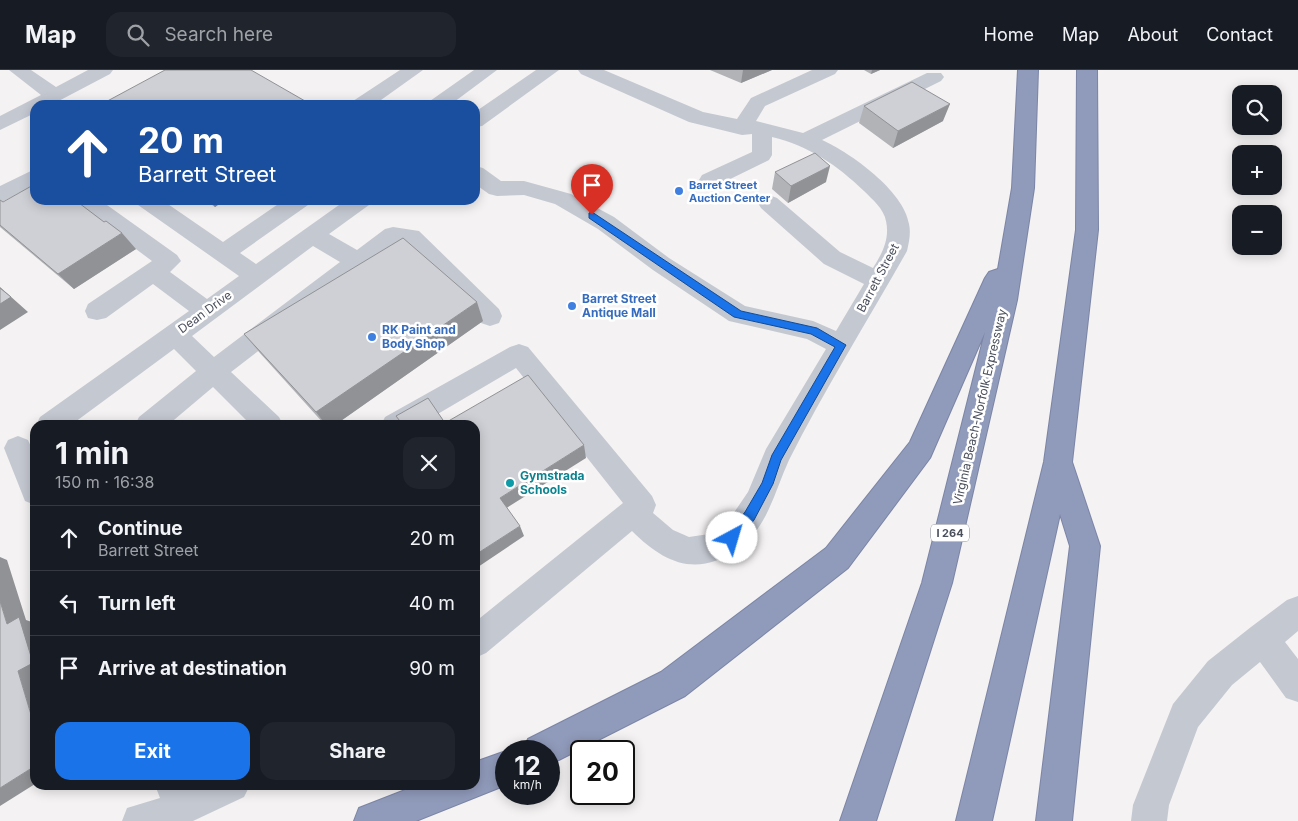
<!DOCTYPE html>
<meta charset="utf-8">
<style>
:root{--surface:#171b24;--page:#20242c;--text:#f1f3f6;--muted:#9ea1a6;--line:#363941;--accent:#1a73e8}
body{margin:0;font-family:Inter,sans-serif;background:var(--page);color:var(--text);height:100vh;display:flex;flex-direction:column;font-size:19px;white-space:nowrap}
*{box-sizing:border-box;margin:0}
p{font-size:16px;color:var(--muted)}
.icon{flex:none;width:28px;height:28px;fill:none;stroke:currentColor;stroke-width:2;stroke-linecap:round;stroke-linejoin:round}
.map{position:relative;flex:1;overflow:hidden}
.drawer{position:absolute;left:30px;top:350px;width:450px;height:370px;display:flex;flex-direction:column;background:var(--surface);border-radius:15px;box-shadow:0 2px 12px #0003}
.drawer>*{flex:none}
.guide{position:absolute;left:30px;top:30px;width:450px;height:105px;border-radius:15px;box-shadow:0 2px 12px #0003;background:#1a4fa0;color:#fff;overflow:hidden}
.controls{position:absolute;left:1232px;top:15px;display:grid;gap:10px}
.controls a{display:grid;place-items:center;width:50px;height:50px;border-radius:10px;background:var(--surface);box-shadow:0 2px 12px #0003;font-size:25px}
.speed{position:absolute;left:495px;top:670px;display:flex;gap:10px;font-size:25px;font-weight:700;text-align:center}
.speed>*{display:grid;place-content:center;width:65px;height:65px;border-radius:50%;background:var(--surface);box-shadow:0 2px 12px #0003;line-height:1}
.speed small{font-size:12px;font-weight:400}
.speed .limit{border:2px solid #111;border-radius:8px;background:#fff;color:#111}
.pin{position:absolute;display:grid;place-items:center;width:42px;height:42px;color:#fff;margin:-51px -21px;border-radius:50% 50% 50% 0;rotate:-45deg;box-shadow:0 0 5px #0007}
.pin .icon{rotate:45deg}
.me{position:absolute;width:55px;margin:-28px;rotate:39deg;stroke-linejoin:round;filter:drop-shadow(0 0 4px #0008)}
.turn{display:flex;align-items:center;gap:18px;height:105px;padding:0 25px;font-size:22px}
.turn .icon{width:65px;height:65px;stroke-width:2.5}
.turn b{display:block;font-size:35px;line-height:42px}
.round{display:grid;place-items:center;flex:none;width:52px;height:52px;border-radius:15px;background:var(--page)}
.headline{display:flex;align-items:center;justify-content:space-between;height:85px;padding:0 25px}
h1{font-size:30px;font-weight:700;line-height:38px}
.action{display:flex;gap:10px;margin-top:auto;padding:10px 25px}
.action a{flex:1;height:58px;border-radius:15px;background:var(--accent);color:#fff;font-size:20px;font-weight:700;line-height:58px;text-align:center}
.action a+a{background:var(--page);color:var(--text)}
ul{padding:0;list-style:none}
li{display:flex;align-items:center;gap:15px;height:65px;padding:0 25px;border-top:1px solid var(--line)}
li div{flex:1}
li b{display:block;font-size:19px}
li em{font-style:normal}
header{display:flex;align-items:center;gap:30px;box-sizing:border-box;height:70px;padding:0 25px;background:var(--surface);border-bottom:1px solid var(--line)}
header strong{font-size:24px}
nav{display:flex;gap:28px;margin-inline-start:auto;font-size:18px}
.search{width:350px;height:45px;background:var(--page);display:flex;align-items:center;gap:12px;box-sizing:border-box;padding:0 18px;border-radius:15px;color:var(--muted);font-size:19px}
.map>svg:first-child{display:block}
</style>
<header>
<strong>Map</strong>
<div class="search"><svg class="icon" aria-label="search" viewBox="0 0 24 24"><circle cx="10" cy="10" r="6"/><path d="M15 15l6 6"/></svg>Search here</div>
<nav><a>Home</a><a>Map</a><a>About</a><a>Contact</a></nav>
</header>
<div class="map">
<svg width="1298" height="751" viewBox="0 0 1298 751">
<rect width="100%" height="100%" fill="#f4f2f2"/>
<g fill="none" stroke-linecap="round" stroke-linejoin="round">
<g stroke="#7b85a6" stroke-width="2">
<path id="highway" d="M1018,0H1038L1034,118L1017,230L952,513L876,751H840L922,513L985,262L930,388L848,498L685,626L549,695V681H523L528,669L661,602L826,478L910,372L985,208L989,202L998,199L1012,118Z
M1077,0H1097L1098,160L1072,392L1100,476L1072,751H1036L1070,476L1060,444L992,751H956L1044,392L1076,160Z
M506,681V715L416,751H354L359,738L418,715H475V692Z"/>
</g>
<path fill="#c4c8d1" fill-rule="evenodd" d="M9,0H31L56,17L88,0H113L110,4L51,35H35V43L0,60V46L41,25Z
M400,0H423L374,35H350L353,31Z
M474,0H497L450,35H427L430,31Z
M536,0H559L482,56L475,57V42Z
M578,0H604L703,42L737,49L751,28L812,0H838L835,4L765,36L756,51L803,63L927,3H941L944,7L941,11L822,70C851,83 904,121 909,154C911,163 909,172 907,181C868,250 825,319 789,390C775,420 768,457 739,478C698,508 665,494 632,461L486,583L475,588V552L623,433L516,298L419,355H381L385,347L510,277L519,274L528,277L652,426L656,435L653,443L673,460L689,467L709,464L731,447L748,422L766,379L826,279L807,269L729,251L653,200L598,159L555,134L524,125L497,126L489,124L475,114V96L483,98L501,111H524L571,124L614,147L669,188L745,236L813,251L836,261L864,214L824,194L761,138L758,133L761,128L769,125L777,128L840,182L873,198C882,184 890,169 886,151C884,139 872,129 864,121C837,95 809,76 772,67V85L769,90L718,115L710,117L702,115L699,110L702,105L752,82V64L742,65L689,52L581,4Z
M35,99V115L0,133V116Z
M74,130H100L177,185L181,191L170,202L207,229L239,206L138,135L135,130H162L223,172L284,130H311L308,135L240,183L256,194L346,130H372L369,135L329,164L357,180L385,159L393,157L419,161L499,239L502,246L499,253L490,256L481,253L405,174H397L231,302L279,347L283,355H251L213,317L168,355H135L139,347L196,301L174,279L71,355H36L40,347L189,241L153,214L106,248L97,250L88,248L85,241L88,234L152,191L77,135ZM313,176L340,192L214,287L192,266Z
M18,366L28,370L35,386V435L25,431L4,378L8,370Z
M1298,526V561L1285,572L1298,589V632L1286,628L1260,592L1232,615L1198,657L1169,735L1167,751H1131L1133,735L1173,634L1208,591L1251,557L1287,530Z
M155,715H250L244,727L193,751H122L127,738L160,728Z"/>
<use href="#highway" fill="#909aba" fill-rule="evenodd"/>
</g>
<path fill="#b2b3b7" d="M710,0H772L741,13Z
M864,0H880L871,4Z
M864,36L943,51L893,78L859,53Z
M775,102L826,112L788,133L772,119Z
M0,130L3,132L136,179L74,219L0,157Z
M205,130H225L215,137Z
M483,251L335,355H325L259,282L244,264Z"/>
<path fill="#919295" d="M743,0H772L741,13Z
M872,0H880L871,4Z
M950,34L943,51L893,78L898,61Z
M830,96L826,112L788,133L791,116Z
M210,130H225L215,137Z
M122,163L136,179L74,219L58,204Z
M0,217L28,242L0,260Z
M477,232L483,251L335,355H326L316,342Z
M584,375L586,388L505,439L500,428Z
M520,456L524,466L475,499V485Z
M0,487L7,490L26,550L35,553V658L18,601L7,554L0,531Z
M35,696V714L0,736V718Z"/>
<path fill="#cfd0d5" stroke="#919295" d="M165,0H251L312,35H100Z
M912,12L950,34L898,61L864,36Z
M815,83L830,96L791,116L775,102Z
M35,114V130H75L104,152L106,151L122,163L58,204L0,155V130L3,132Z
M403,168L477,232L316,342L244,264Z
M0,218L11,227L0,234Z
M528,305L584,375L500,428L520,456L475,485V355H403L396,346L428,328L445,353Z
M0,531L7,554L19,547L33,593L18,601L35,658V696L0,718Z"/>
<path fill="#1a73e8" stroke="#114b97" d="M592,142L741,241L817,258L846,275L781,390L773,414L754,450L736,472H728L726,468L728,464L745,442L762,413L772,385L835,277L811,264L734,247L589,148V143Z"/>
<g fill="#3f7fe0" stroke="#fff" stroke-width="2">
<circle cx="679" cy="121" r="5"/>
<circle cx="572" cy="236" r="5"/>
<circle cx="372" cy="267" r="5"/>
</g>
<circle fill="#0f9aa8" stroke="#fff" stroke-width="2" cx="510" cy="413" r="5"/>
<g text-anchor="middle" stroke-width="5" stroke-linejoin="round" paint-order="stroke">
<g font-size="11" font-weight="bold" fill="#366cbe" stroke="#fff" text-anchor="start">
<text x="689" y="119">Barret Street<tspan x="689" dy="13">Auction Center</tspan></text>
</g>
<rect fill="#fff" stroke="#81848e" stroke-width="1" x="931" y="454.5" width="38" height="17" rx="4"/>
<g font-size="11" font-weight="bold" fill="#4b505d">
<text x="950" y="467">I 264</text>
</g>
<g font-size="12" fill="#4b505d" stroke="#fff">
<text transform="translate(878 208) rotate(-62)" y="4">Barrett Street</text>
<text transform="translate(205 242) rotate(-36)" y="4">Dean Drive</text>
<text transform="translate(980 337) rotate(-77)" y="4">Virginia Beach-Norfolk Expressway</text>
</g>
<g font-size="12" font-weight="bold" fill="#366cbe" stroke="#fff" text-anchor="start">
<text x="582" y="233">Barret Street<tspan x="582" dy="14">Antique Mall</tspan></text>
<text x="382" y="264">RK Paint and<tspan x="382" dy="14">Body Shop</tspan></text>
</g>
<g font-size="12" font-weight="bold" fill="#0d838f" stroke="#fff" text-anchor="start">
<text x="520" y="410">Gymstrada<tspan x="520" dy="14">Schools</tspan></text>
</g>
</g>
</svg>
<div class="controls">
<a><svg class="icon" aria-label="search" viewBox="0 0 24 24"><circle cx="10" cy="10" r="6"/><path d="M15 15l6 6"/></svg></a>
<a>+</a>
<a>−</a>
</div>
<div class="speed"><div>12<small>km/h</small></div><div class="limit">20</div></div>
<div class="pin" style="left:592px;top:145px;background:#d93025"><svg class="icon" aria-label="arrive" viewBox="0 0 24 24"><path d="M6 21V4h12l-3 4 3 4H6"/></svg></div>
<svg class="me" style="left:732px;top:468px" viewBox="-20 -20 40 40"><circle r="19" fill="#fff"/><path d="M0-13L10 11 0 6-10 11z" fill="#1a73e8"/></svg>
<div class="guide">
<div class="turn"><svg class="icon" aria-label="ahead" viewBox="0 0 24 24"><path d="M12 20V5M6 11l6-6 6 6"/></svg><div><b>20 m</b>Barrett Street</div></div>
</div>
<section class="drawer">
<div class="headline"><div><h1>1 min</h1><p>150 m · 16:38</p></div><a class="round"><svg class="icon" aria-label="close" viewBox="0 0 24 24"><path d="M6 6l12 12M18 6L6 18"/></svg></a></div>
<ul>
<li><svg class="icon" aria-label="ahead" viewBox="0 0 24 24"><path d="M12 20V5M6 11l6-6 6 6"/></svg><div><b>Continue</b><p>Barrett Street</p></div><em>20 m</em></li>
<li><svg class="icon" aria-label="left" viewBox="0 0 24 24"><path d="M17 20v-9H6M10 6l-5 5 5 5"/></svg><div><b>Turn left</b></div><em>40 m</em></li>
<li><svg class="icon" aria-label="arrive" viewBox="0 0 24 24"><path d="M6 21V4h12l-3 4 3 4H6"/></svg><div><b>Arrive at destination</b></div><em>90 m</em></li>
</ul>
<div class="action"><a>Exit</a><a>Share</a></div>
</section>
</div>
